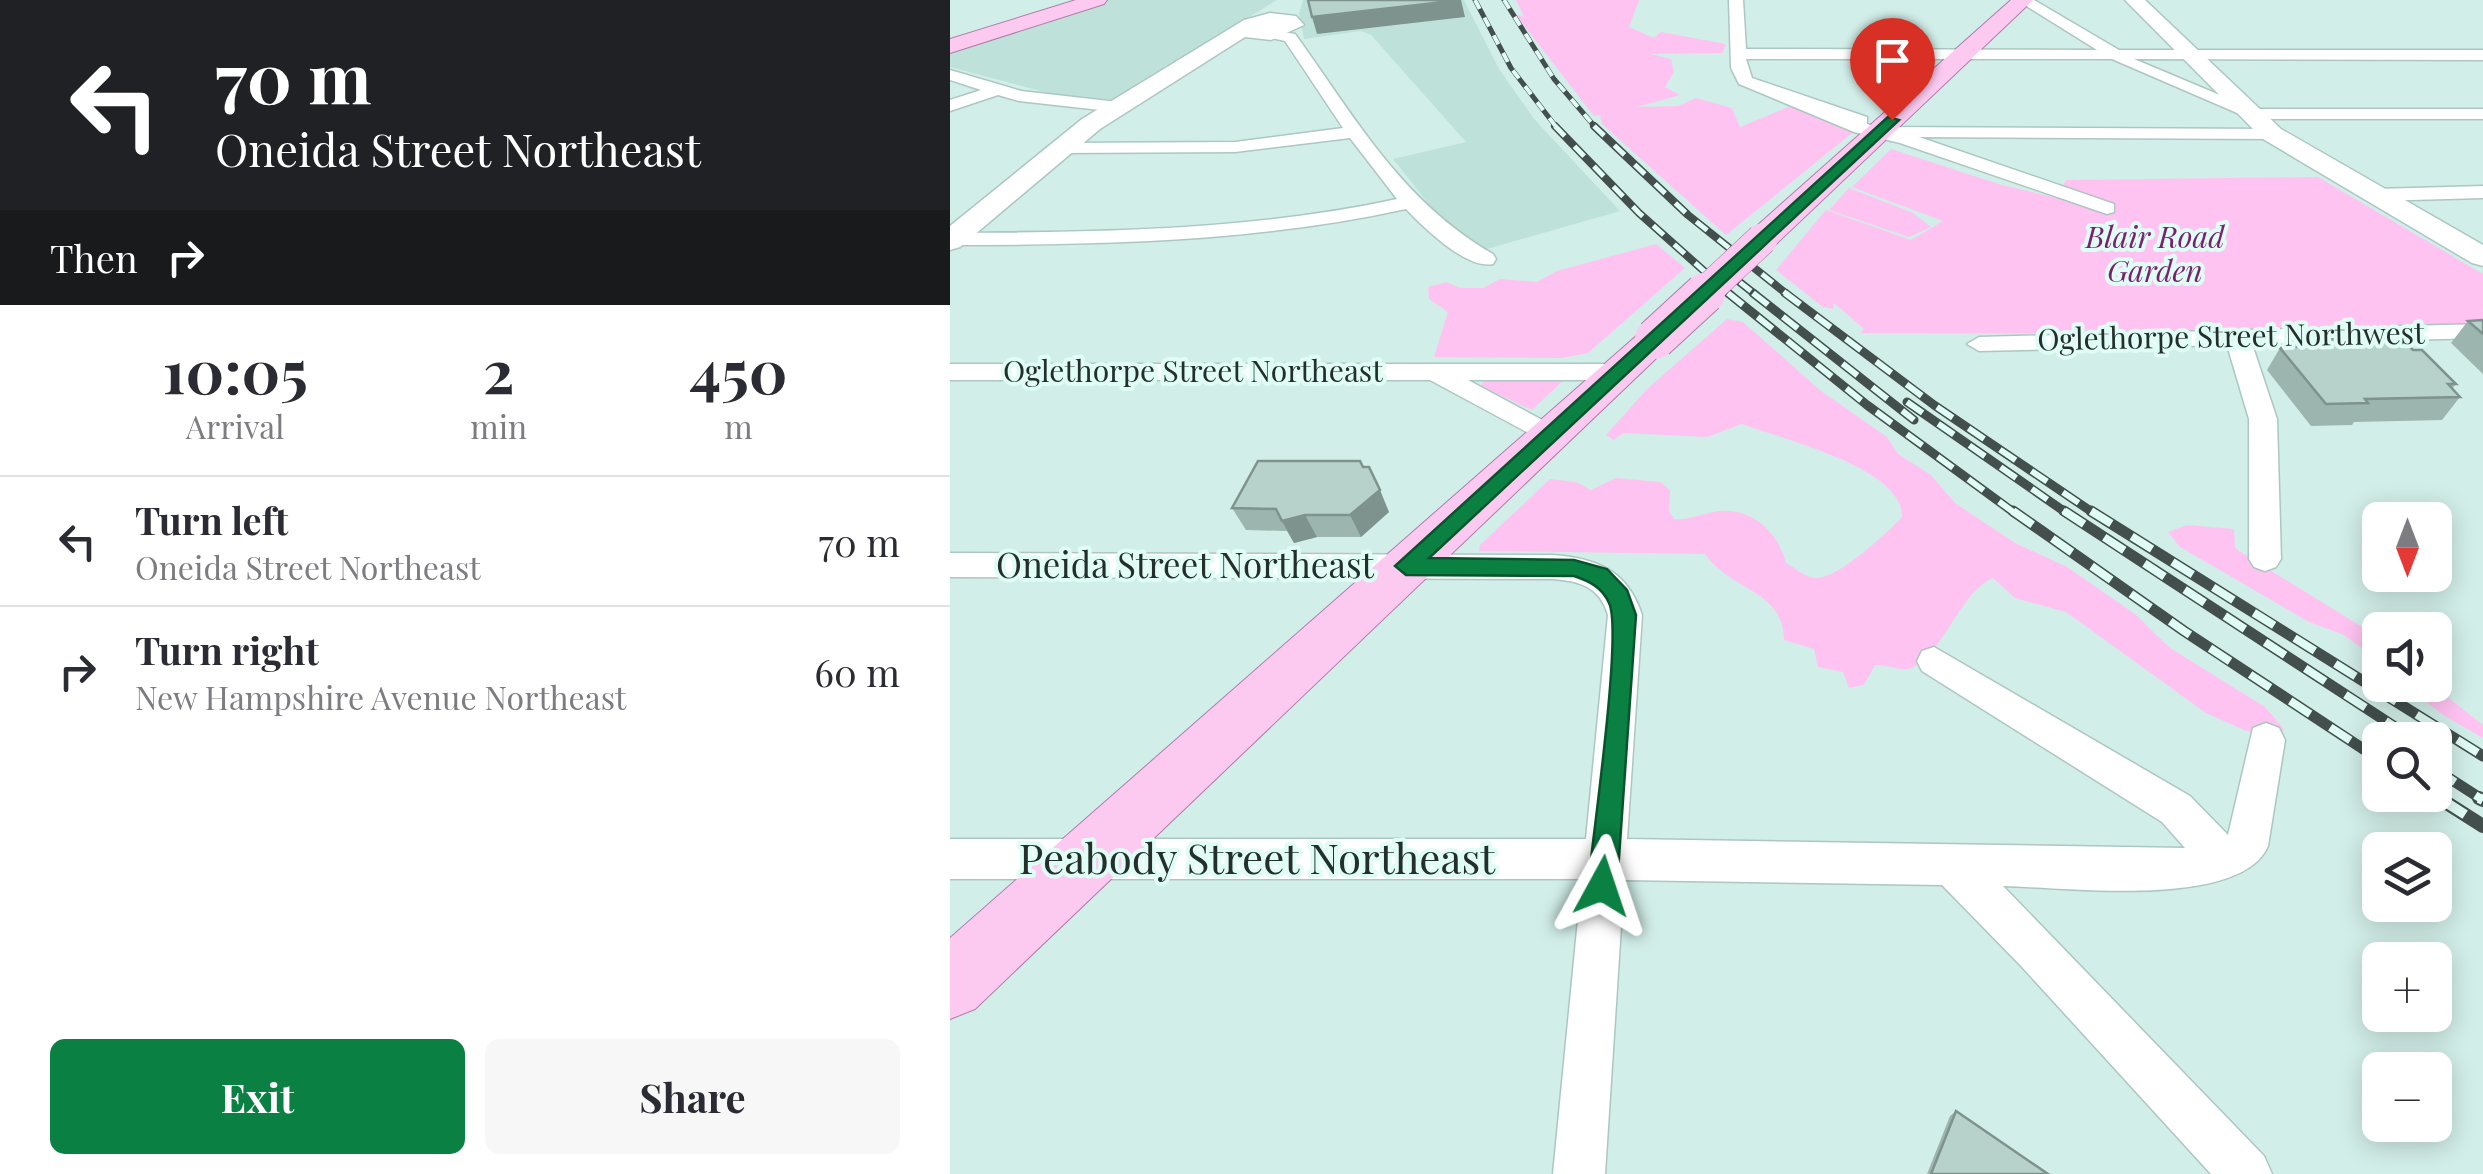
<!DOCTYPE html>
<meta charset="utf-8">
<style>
:root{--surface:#fff;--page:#f7f7f7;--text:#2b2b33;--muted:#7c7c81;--line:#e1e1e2;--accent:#0b8043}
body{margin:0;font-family:"Playfair Display",serif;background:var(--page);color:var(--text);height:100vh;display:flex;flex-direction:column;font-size:38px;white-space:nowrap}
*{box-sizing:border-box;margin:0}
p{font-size:32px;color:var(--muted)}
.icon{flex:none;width:55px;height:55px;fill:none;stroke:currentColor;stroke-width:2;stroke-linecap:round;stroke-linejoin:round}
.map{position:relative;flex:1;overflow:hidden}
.side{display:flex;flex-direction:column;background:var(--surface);width:950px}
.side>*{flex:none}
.top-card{background:#202124;color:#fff;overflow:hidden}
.needle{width:65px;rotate:180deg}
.buttons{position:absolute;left:1412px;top:502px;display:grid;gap:20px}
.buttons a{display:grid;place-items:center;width:90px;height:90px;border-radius:15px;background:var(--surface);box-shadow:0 5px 25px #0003;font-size:50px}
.pin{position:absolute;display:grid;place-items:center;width:85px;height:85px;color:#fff;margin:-102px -42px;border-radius:50% 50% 50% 0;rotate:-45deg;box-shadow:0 0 10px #0007}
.pin .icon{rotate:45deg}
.me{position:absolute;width:110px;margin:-55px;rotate:5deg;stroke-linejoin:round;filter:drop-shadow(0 0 8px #0008)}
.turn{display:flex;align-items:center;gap:35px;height:210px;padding:0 50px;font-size:45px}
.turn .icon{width:130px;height:130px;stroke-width:2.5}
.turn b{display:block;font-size:70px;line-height:85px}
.then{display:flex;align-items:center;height:95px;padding:0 50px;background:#0003;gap:20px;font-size:38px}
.eta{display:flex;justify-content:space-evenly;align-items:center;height:170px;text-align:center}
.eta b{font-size:60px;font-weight:700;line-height:70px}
.button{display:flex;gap:20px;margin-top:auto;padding:20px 50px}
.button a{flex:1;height:115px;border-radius:15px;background:var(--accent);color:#fff;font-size:40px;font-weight:700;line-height:115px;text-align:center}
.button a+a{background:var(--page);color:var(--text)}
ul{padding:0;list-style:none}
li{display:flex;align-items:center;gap:30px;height:130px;padding:0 50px;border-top:2px solid var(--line)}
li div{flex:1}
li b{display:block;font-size:38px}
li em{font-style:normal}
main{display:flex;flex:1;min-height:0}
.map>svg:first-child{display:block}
</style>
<main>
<section class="side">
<div class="top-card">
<div class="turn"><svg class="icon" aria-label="left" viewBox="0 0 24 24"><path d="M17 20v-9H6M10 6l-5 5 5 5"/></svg><div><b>70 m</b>Oneida Street Northeast</div></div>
<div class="then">Then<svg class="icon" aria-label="right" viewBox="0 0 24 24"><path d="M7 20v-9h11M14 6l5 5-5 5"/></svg></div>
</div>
<div class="eta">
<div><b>10:05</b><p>Arrival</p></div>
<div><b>2</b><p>min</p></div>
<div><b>450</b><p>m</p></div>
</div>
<ul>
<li><svg class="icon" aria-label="left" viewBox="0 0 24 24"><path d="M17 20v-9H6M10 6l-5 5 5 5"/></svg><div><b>Turn left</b><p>Oneida Street Northeast</p></div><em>70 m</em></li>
<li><svg class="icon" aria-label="right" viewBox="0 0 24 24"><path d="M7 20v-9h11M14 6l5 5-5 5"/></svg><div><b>Turn right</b><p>New Hampshire Avenue Northeast</p></div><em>60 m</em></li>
</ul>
<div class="button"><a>Exit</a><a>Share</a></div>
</section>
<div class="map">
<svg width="1533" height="1174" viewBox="0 0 1533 1174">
<rect width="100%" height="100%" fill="#d2eee8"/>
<path fill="#bee2da" d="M151,0H327L166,100L98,93L0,67V49Z
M353,0H514L549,69L585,120L670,211L537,249L508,230L481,207L443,159L516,142L421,35L411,31L354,39L349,14Z"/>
<path fill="#ffc3f1" d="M566,0H689L679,27L704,38L711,32L776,44L772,53L701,54L721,59L724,72L715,87L730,95L687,107L728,106L746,98L782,108L790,127L843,105L906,130L776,235L652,124L650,115L644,116L565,14L574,17Z
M941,149L1052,185L1107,198L1116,180L1368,177L1533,274V326L1207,334L910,333L914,329L884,303L883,309L873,307L826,270L876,210L961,240L993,221L902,187Z
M899,188L963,213L981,227L959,237L879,210Z
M706,244L735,268L638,353L612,358L484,357L498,312L479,299L478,287L496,282L511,288H533L550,279L587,282L607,271Z
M777,319L793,322L871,391L937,437L948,454L981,475L1005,503L1065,543L1117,567L1185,614L1220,648L1315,707L1334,729L1328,737L1294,730L1256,713L1116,612L1065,598L1043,578C1012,590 993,652 964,667C953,673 937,664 925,665L914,685L899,688L893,672L868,667L864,649L834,640C833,589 782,592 755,554L529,551L530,545L600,479L626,482L641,490L666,478L710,482L720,490L719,511L724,519C739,520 748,515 764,512C799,505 828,531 836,563C845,568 855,577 865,578C887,580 937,533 952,517C955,468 829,438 792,424L757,437L673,433L664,440L656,435L696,390Z
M617,377L582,410L530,386L536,379Z
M1237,525L1284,529L1285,547L1289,551L1430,638V661L1394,635L1359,622L1230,547L1218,532Z
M1455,685H1482L1533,725V738L1493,715Z"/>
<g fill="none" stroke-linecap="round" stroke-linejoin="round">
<g stroke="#acc7c1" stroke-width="3">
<path id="street" d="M779,0H793L796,49L1147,50L1067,0H1084L1169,50H1533V60L1184,59L1303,109H1533V119H1301L1162,59H796L802,78L917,117V124L929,127L1322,129L1331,134L1322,139L969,137L1164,204V212L1157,214L950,143L904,132L789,84L781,68Z
M321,30L345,34C405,117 451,201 543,254L546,259L543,264C517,270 473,227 456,209C305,242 154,245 0,245V233C150,232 299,231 447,199L400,138L285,152L111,153L102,148L111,143L285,142L393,128L335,41L316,37L314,34Z
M0,70L71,91L168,102L176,107L168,112L69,101L48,95L0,111V100L31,90L0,80Z
M1533,186V198L1426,201L1416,195L1426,189Z
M1533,324V338L1302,344L1327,419L1331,559L1326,567L1315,571L1304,567L1299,559V419L1277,345L1029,351L1017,344L1029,337Z
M0,364H668L681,372L668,380H518L609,429L613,435L609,441L599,444L480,380H0Z
M0,553L603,555C647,558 678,571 692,615L677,839L1235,848L1212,822L972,671L967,661L972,651L984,647L1240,796L1278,835L1303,728L1316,723L1329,728L1335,740L1318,846C1291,910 1112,887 1053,886L1314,1156L1322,1174H1261L1072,967L992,885L674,880L655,1174H603L632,879H0V839H636L658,615C650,587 630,581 603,579L0,577Z"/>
</g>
<g stroke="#acc7c1" stroke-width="3">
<path id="secondary" d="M1175,0H1195L1331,129L1533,245V266L1522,263L1313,139Z
M320,13L346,16L354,25L321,40L295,37L150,129L10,247L0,250V226L132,119L294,20Z"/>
</g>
<g stroke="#af7da6" stroke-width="2">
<path id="primary" d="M126,0H157L154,4L0,53V39Z
M1061,0H1083L824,246H800L796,239L800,232Z
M705,328L718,331L724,339L718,347L25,1009L0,1019V938L692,331Z"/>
</g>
<use href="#street" fill="#fff" fill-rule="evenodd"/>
<use href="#secondary" fill="#fff" fill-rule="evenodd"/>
<use href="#primary" fill="#fccaf1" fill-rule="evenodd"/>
<g stroke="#424f4c" stroke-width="5">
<path id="rail-far4" d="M525,0L561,68L607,128
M554,0L604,79L646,128"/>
</g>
<g stroke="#424f4c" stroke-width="8">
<path id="rail-far3" d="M605,126L689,213L781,295
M644,126L738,215L838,295
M768,265L806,295"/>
</g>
<g stroke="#424f4c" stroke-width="9">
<path id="rail-far2" d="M778,293L917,405L1066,514
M803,293L964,420
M835,293L984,405L1145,514
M957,402L1118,514"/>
</g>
<g stroke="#424f4c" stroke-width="11">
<path id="rail-far1" d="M1063,511L1234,631L1430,760
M1114,511L1465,740
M1141,511L1533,756
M1485,769L1533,800
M1485,795L1493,800"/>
</g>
<g stroke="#424f4c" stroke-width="14">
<path id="rail" d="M1489,798L1533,826
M1529,798L1533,800"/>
</g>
<use href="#rail-far4" stroke="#dffcf5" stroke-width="4" stroke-dasharray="10" stroke-linecap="butt"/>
<use href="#rail-far3" stroke="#dffcf5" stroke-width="5" stroke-dasharray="14" stroke-linecap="butt"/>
<use href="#rail-far2" stroke="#dffcf5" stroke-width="6" stroke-dasharray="19" stroke-linecap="butt"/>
<use href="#rail-far1" stroke="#dffcf5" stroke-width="8" stroke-dasharray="24" stroke-linecap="butt"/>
<use href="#rail" stroke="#dffcf5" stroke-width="10" stroke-dasharray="31" stroke-linecap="butt"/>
<g stroke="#af7da6" stroke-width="32" stroke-linecap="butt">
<path id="primary-bridge-far1" d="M752,295L812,239"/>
</g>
<g stroke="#af7da6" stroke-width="42" stroke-linecap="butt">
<path id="primary-bridge" d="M705,339L755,293"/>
</g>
<use href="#primary-bridge-far1" stroke="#fccaf1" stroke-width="31"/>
<use href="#primary-bridge" stroke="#fccaf1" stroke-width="40"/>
</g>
<path fill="#9db5af" d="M1533,320V374L1501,343L1518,321Z
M1339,340L1463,350L1506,384L1502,389L1510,397L1492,420L1404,422L1402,425L1361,426L1317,370L1330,348H1334Z
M308,461L439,512L411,537H367L344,543L337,531L296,530L282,508Z
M1006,1111L1098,1174H977L1000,1116Z"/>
<path fill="#7f938e" d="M511,0L515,17L367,34L362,17Z
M430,490L439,512L411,537L400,515Z
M355,515L367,537L344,543L332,521Z"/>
<path fill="#b6d2cb" stroke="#7f938e" stroke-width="2.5" d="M358,0H511L362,17Z
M1533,320V334L1518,321Z
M1451,338L1463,350H1472L1506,384H1498L1510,397L1415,399L1418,403L1376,404L1330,348L1345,347L1339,340Z
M308,461H410L413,467H419L430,490L400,515H355L332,521L326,509L282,508Z
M1006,1111L1098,1174H981Z"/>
<path fill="#0b8043" stroke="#07532c" stroke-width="2.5" d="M938,117L949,120L479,558L624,560L657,569L677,590L686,615L667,886L663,896L652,900L642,896L638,886C642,841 673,631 659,603C652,587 639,581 624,576L456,575L445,566Z"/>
<g text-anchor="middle" stroke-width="8" stroke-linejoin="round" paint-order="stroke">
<g font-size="30" font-style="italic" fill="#7b206d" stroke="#dffcf5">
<text x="1205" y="248">Blair Road<tspan x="1205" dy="34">Garden</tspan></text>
</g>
<g font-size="30" fill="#242f2c" stroke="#dffcf5">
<text transform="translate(1281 337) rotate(-1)" y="10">Oglethorpe Street Northwest</text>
<text x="243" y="382">Oglethorpe Street Northeast</text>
</g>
<g font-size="35" fill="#242f2c" stroke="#dffcf5">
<text x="235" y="578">Oneida Street Northeast</text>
</g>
<g font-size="42" fill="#242f2c" stroke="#dffcf5">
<text x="307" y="874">Peabody Street Northeast</text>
</g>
</g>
</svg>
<div class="buttons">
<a><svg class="needle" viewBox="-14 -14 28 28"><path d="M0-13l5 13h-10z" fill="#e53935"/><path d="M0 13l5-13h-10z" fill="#7c7c81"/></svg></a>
<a><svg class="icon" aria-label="sound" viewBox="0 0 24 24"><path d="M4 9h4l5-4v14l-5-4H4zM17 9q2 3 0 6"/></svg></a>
<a><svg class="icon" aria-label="search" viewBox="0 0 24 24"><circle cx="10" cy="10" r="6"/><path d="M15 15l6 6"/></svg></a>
<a><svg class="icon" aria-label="layers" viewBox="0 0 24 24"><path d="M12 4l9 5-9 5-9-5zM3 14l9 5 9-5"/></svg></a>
<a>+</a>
<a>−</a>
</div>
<div class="pin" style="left:942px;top:120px;background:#d93025"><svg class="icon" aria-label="arrive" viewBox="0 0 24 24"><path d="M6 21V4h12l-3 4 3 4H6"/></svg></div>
<svg class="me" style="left:652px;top:886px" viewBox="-20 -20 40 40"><path d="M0-17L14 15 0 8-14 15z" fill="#0b8043" stroke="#fff" stroke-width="4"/></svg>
</div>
</main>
